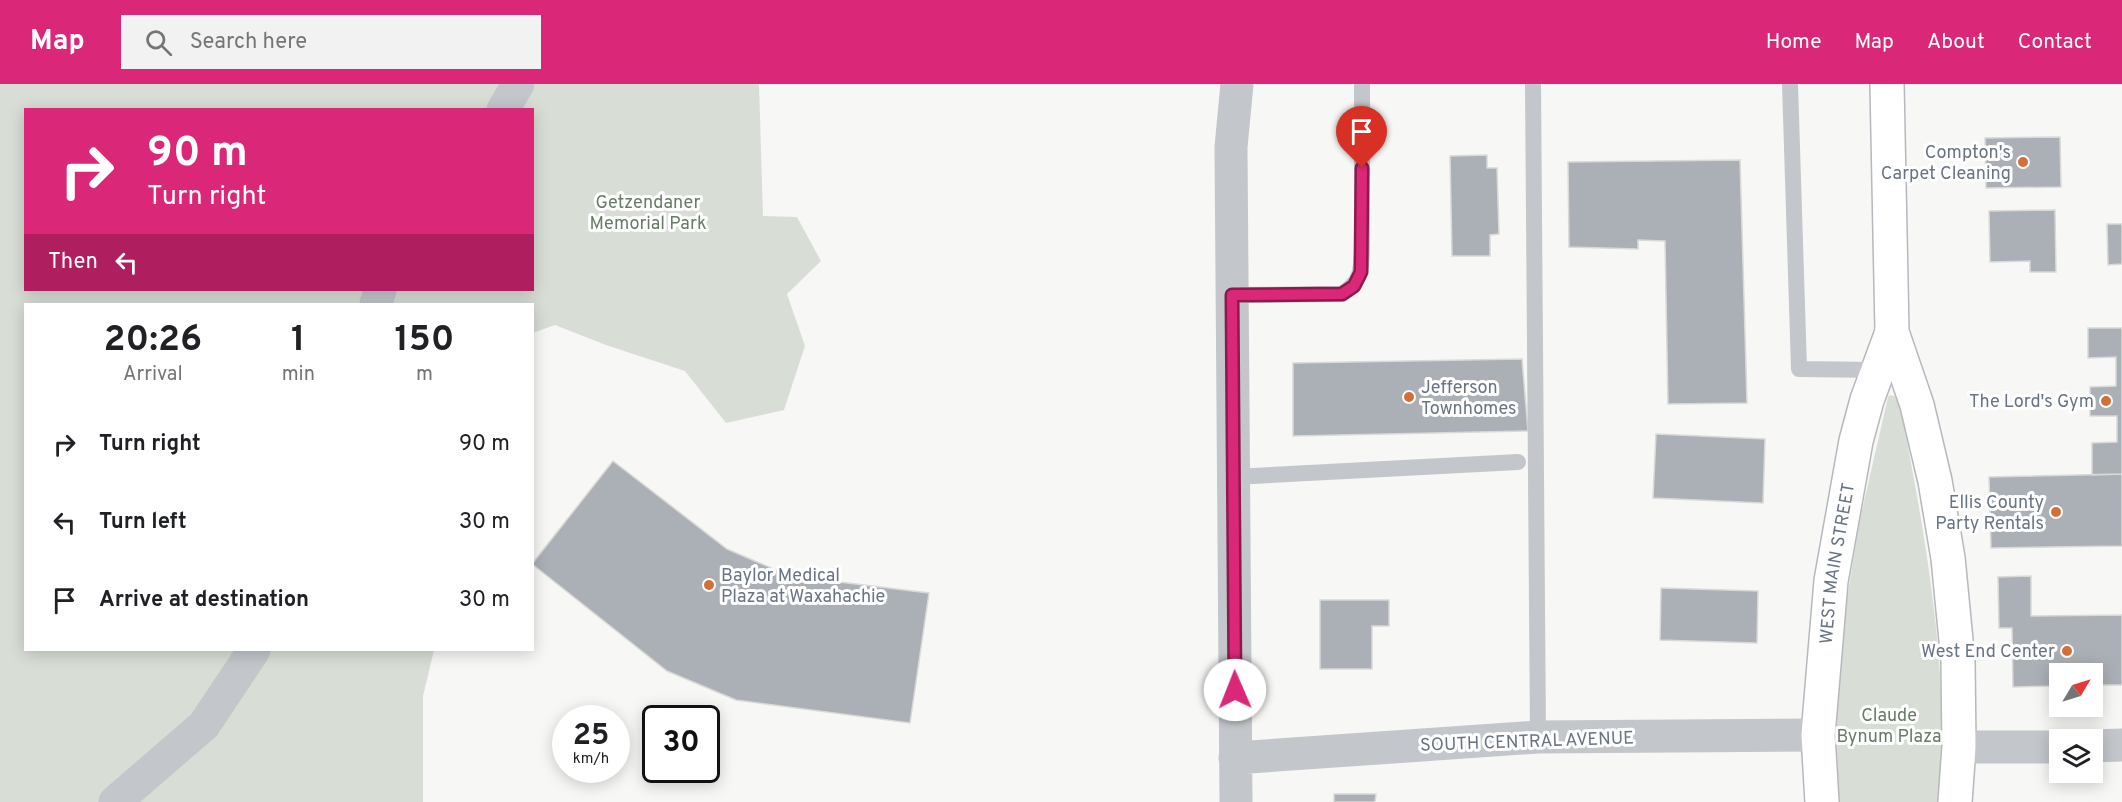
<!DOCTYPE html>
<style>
:root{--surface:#fff;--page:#f2f2f2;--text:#202124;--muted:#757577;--accent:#db2777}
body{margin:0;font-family:Overpass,sans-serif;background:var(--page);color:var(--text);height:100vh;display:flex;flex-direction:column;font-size:22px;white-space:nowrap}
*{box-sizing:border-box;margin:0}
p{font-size:20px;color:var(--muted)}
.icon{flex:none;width:33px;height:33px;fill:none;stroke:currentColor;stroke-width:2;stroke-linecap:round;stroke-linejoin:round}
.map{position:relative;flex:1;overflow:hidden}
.details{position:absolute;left:24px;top:219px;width:510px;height:348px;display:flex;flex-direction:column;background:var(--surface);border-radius:0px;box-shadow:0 3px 15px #0003}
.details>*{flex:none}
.guide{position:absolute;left:24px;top:24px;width:510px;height:183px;border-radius:0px;box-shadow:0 3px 15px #0003;background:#db2777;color:#fff;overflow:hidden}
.needle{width:39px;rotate:52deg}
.tools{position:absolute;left:2049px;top:579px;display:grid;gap:12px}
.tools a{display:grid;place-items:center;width:54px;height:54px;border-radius:0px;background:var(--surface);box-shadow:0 3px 15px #0003;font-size:30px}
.speed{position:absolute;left:552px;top:621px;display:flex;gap:12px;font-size:30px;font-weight:700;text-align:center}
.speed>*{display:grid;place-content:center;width:78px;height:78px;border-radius:50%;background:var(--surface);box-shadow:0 3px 15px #0003;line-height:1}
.speed small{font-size:15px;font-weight:400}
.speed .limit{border:3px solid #111;border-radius:9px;background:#fff;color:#111}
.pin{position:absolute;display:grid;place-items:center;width:51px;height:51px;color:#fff;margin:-62px -26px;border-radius:50% 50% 50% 0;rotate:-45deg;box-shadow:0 0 6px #0007}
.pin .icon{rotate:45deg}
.me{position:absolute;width:66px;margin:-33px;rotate:359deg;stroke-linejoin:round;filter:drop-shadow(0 0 4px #0008)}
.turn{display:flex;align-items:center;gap:21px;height:126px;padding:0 24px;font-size:27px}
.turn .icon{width:78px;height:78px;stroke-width:2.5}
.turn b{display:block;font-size:42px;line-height:51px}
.then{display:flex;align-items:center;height:57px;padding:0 24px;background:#0003;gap:12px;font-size:22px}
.eta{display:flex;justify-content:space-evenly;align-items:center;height:102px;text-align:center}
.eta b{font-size:36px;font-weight:700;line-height:42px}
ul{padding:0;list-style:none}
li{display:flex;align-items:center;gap:18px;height:78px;padding:0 24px}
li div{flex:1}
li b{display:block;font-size:22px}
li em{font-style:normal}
header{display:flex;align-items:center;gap:36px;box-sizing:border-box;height:84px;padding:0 30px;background:var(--accent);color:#fff}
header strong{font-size:28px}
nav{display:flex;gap:33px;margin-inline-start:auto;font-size:21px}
.search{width:420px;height:54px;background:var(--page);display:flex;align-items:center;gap:15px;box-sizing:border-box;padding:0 21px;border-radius:0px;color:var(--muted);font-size:22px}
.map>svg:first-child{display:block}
</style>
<header>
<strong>Map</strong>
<div class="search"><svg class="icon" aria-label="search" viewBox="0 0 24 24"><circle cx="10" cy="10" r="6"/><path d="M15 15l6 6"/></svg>Search here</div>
<nav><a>Home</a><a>Map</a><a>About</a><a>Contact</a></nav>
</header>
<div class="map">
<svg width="2122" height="718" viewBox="0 0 2122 718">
<rect width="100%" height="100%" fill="#f7f7f5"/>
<path fill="#d8ded6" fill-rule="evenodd" d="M0,0H759L763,132L797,133L821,177L787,210L805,262L784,326L726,339L685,287L606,261L555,241L533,249L532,220H26V566H434L423,612V718H0ZM26,26H532V206H26Z
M1890,311L1897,313L1900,320C1925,452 1950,583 1940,718H1839L1836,641L1838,570L1860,435L1888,313Z"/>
<path fill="#abb0b7" stroke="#d9d9d7" stroke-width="1.5" d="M2060,53L2061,103L1986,104L1985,54Z
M1487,71V84H1497L1499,150L1490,151V172H1452L1450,72Z
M1740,76L1747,319L1668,320L1665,157L1638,156V165L1569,163L1568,78Z
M2055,126L2056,188H2030V177L1990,178L1989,127Z
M2107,140H2122V180L2108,181Z
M2088,244H2122V390L2092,391V359L2117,358V332H2090V303L2116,302V273L2088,274Z
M1522,275L1528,347L1293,352V279Z
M1656,350L1765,355L1763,419L1653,414Z
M613,377L727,465L790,492L929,509L910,639L736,616L667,587L532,480Z
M2122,390V462L1991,464L1989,393Z
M2031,492V532L2122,531V601H2092V590H2060V602L2013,603L2012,544H1999L1998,493Z
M1661,504L1758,507L1757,559L1660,556Z
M1320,516H1389V542H1372V585H1320Z
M1334,710H1376L1375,718H1334Z"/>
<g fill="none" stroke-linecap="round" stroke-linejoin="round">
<g stroke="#b5b8bc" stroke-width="36">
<g id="primary">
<path d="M1887,0L1892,248L1917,321L1935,397L1948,474L1958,577L1959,663L1955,718"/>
<path id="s1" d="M1822,718L1818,651L1831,497L1856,357L1867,316L1892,248"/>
</g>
</g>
<path stroke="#c3c6ca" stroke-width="16" d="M1533,0L1538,653
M1790,0L1799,285L1878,286
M1232,211L1342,210C1360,198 1361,189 1362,168V0
M1234,393L1518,378"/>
<path stroke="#c3c6ca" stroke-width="33" d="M503,26L518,0
M376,220L380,206
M2092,662L2122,661
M1959,663H2060
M1235,674L1538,653L1818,651
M115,718L204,641L254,566
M1236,718L1231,63L1237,0"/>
<use href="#primary" stroke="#fff" stroke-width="33"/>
</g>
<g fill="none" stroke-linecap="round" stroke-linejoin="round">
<g stroke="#8e194d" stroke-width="15">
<path id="route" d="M1235,606L1232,211L1342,210L1354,202L1361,188L1362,84"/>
</g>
<use href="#route" stroke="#db2777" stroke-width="10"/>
</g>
<g fill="#d66f36" stroke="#fff" stroke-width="2">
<circle cx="2023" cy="78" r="6"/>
<circle cx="1409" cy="313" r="6"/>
<circle cx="2106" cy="317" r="6"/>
<circle cx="2056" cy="428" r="6"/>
<circle cx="709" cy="501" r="6"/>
<circle cx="2067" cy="567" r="6"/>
</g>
<g text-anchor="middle" stroke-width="6" stroke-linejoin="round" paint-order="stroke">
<g font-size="18" fill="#697483" stroke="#fff" text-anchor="end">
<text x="2011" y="74">Compton's<tspan x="2011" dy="21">Carpet Cleaning</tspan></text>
<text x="1421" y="309" text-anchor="start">Jefferson<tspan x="1421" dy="21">Townhomes</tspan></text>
<text x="2094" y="323">The Lord's Gym</text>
<text x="2044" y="424">Ellis County<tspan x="2044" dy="21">Party Rentals</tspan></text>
<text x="721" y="497" text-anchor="start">Baylor Medical<tspan x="721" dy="21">Plaza at Waxahachie</tspan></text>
<text x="2055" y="573">West End Center</text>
</g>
<g font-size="18" fill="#697b67" stroke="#fff">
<text x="648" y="124">Getzendaner<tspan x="648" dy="21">Memorial Park</tspan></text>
<text x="1889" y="637">Claude<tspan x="1889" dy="21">Bynum Plaza</tspan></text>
</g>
<g font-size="18" fill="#697483" stroke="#fff">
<text dy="6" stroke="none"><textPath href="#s1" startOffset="240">WEST MAIN STREET</textPath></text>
<text transform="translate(1527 657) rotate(-2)" y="6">SOUTH CENTRAL AVENUE</text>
</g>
</g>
</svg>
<div class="tools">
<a><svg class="needle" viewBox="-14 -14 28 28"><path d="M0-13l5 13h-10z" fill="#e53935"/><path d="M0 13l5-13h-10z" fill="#757577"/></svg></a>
<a><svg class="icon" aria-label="layers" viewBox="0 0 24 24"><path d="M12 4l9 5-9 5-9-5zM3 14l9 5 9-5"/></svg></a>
</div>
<div class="speed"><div>25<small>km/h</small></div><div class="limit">30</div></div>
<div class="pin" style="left:1362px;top:84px;background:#d93025"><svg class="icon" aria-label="arrive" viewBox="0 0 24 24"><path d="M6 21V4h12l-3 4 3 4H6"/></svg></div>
<svg class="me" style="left:1235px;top:606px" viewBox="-20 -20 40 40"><circle r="19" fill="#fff"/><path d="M0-13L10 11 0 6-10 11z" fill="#db2777"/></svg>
<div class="guide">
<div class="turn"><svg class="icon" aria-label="right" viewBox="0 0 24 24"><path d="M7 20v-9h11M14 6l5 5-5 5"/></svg><div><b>90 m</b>Turn right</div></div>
<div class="then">Then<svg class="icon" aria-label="left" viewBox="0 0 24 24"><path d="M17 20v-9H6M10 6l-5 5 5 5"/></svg></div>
</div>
<section class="details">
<div class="eta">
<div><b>20:26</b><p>Arrival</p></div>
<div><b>1</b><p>min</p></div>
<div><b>150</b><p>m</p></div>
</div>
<ul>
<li><svg class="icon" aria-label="right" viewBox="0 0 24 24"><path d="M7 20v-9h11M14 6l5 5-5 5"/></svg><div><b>Turn right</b></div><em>90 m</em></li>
<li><svg class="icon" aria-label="left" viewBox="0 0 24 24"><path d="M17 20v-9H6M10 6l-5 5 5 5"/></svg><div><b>Turn left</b></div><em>30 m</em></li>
<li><svg class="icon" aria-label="arrive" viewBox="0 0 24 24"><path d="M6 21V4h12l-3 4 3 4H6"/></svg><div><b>Arrive at destination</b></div><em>30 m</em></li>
</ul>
</section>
</div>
